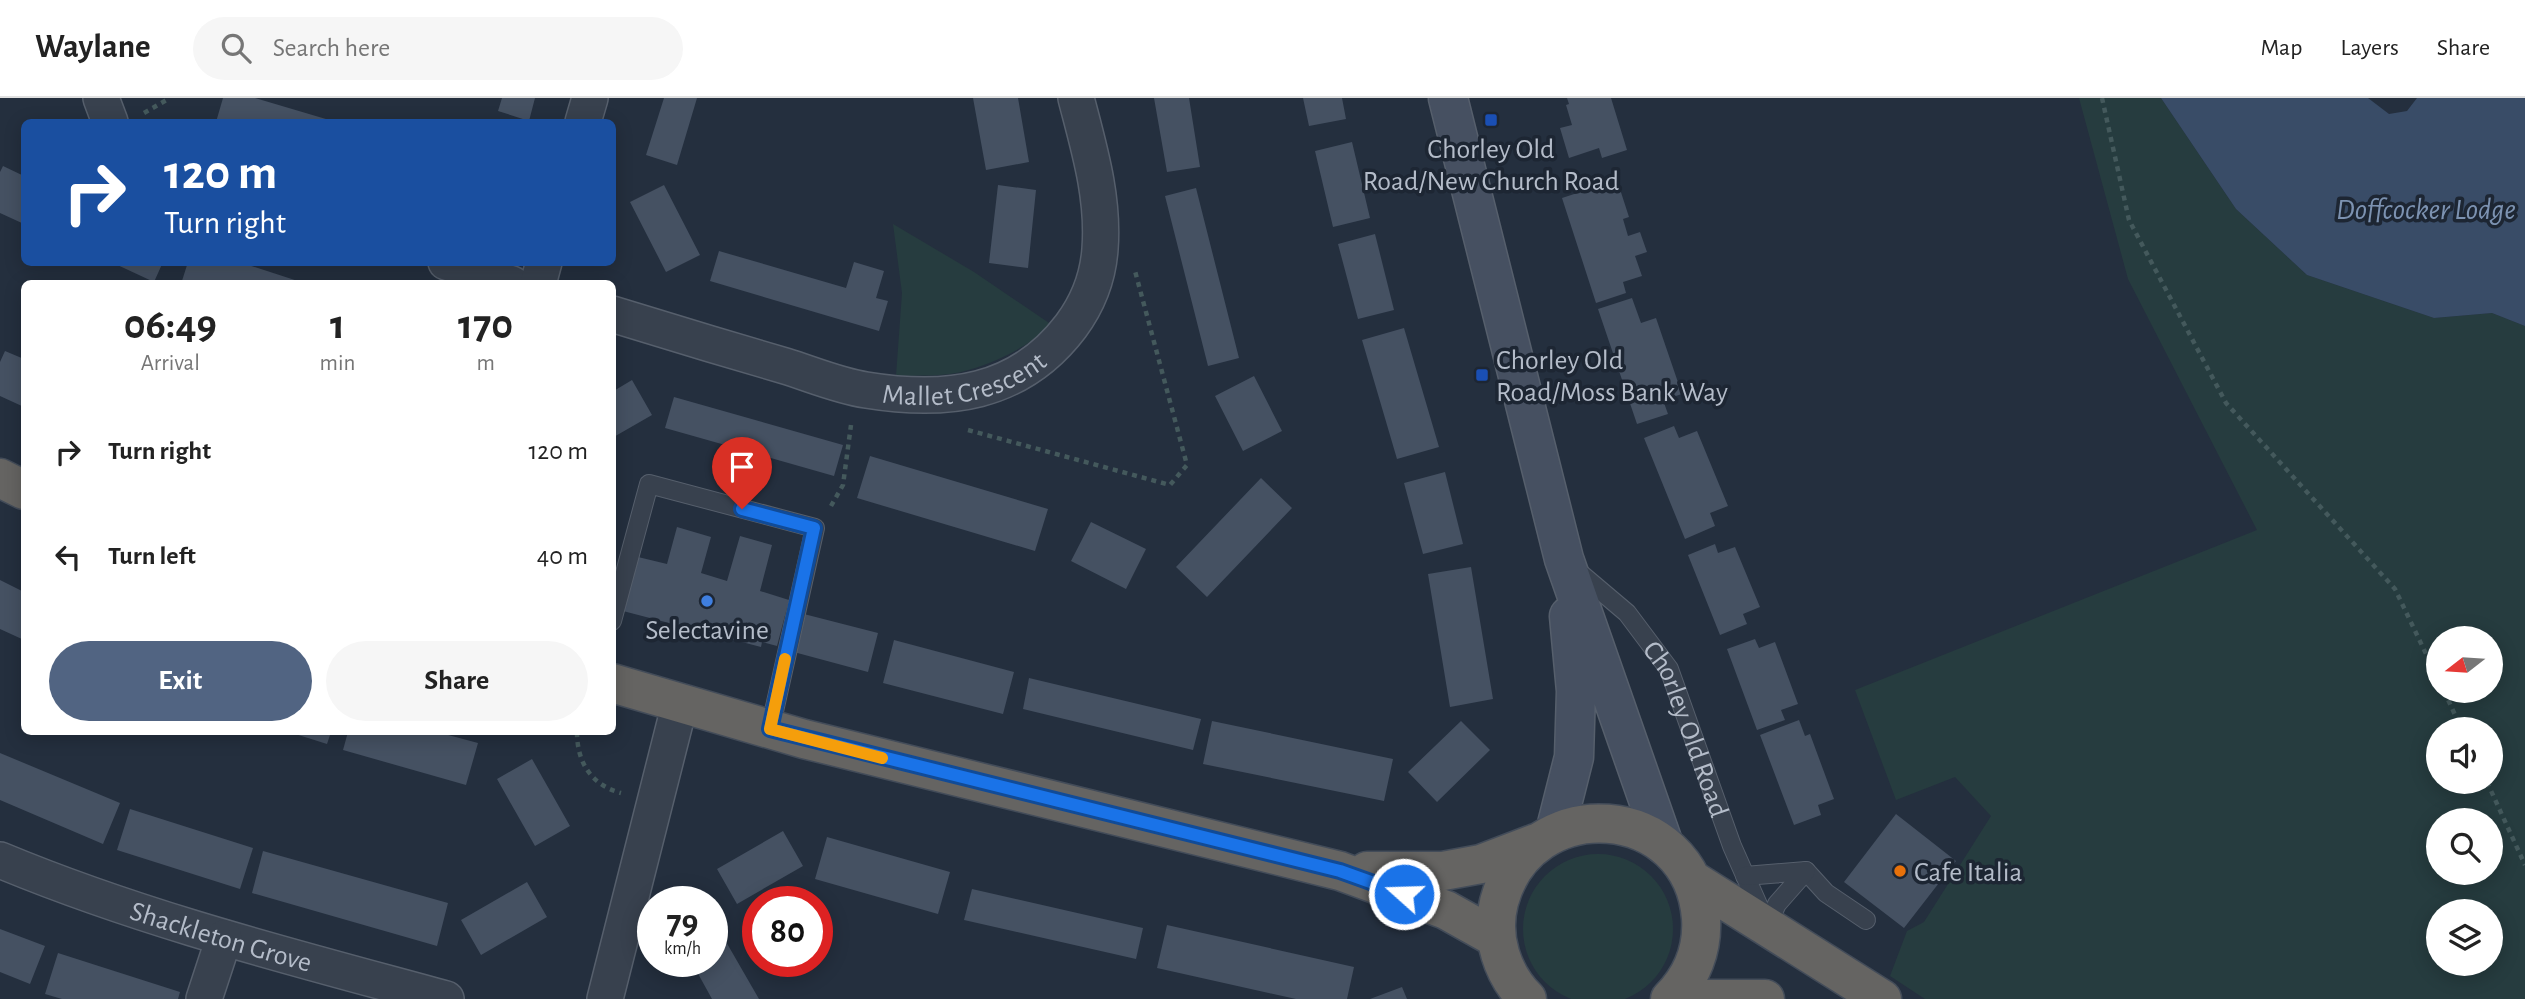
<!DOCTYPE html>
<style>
:root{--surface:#fff;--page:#f6f6f6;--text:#222;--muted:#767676;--line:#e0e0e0;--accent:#516482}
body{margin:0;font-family:"Alegreya Sans",sans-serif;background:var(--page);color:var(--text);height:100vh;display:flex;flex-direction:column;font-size:26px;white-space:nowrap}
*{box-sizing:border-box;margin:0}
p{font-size:23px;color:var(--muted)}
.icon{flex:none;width:38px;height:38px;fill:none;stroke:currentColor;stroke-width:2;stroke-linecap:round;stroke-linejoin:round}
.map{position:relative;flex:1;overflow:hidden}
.side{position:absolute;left:21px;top:182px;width:595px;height:455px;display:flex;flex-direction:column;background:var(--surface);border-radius:10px;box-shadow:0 4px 18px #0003}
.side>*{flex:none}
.top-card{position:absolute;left:21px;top:21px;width:595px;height:147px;border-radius:10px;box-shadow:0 4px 18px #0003;background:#1a4fa0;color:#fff;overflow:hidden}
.needle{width:46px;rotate:253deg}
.tools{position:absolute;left:2426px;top:528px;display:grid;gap:14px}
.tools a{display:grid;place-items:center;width:77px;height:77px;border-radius:50%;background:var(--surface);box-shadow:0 4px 18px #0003;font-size:35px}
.speed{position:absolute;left:637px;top:788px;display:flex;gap:14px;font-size:35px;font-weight:700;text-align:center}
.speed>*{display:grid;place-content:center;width:91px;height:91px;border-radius:50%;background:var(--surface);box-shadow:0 4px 18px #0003;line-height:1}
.speed small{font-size:18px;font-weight:400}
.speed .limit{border:10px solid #d22;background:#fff;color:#111}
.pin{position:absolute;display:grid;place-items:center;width:60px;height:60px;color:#fff;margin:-72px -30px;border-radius:50% 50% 50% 0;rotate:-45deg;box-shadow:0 0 7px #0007}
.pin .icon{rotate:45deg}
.me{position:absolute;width:77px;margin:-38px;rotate:290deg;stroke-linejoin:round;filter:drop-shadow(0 0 5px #0008)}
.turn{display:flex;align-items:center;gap:24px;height:147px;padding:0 28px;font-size:32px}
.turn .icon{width:91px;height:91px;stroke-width:2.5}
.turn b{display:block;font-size:49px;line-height:60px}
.eta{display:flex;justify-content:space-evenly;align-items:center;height:119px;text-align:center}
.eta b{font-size:42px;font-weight:600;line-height:49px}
.primary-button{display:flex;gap:14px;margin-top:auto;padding:14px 28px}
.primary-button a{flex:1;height:80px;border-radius:42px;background:var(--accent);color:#fff;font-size:28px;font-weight:600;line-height:80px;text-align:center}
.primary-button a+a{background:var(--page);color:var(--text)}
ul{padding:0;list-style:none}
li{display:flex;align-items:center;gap:21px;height:105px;padding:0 28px}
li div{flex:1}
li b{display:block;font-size:26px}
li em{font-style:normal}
header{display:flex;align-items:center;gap:42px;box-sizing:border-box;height:98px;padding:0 35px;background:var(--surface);border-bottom:2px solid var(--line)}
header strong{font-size:33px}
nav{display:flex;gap:38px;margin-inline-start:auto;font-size:24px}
.search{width:490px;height:63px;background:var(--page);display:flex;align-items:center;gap:18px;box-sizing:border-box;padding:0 24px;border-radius:38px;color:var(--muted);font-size:26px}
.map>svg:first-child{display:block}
</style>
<header>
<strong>Waylane</strong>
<div class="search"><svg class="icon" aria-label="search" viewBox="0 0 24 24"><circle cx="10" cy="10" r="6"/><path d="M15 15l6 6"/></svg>Search here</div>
<nav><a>Map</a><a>Layers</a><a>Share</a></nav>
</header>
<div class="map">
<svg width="2525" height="901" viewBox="0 0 2525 901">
<rect width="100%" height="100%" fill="#242f3e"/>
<path fill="#263c3f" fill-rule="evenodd" d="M2079,0H2161L2236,111L2307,177L2434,220L2492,215L2525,228V901H1925L1890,878L1907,833L1924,824L1991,718L1955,679L1896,702L1855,592L2257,432L2128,181ZM2438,541H2490V593H2438ZM2438,632H2490V684H2438ZM2438,723H2490V775H2438ZM2438,814H2490V866H2438Z
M893,126L974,174L1052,227C1026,250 995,265 961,274C941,279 917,277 896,278L902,195Z
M1523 831a75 75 0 1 1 150 0a75 75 0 1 1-150 0Z"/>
<path fill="#394c67" d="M2161,0H2368L2389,16L2407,13L2417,0H2525V228L2492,215L2434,220L2307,177L2236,111Z"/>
<path fill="#455162" d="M223,0H255L336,24H216Z
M502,0H535L529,23L498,13Z
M664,0H697L677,67L646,57Z
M973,0H1018L1029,64L986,72Z
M1154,0H1189L1200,69L1167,74Z
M1303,0H1342L1346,21L1309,28Z
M1567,0H1611L1627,52L1602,60L1599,50L1569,60L1560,30L1572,27L1566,7L1569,6Z
M1352,44L1370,120L1333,129L1315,53Z
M3,68L24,78V126L0,115V74Z
M1617,82L1629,119L1623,121L1628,138L1640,134L1647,154L1635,158L1642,178L1623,184L1626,195L1596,205L1562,100Z
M664,87L700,157L666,174L630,104Z
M998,87L1036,92L1028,170L989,165Z
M1196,90L1239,260L1208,268L1165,98Z
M1375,136L1394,212L1358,221L1338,146Z
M719,153L846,190L854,164L884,173L876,200L888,203L879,233L710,183Z
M111,164H163L154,184Z
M188,164H239L307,186H181Z
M1632,200L1641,225L1656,220L1682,296L1663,302L1668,316L1637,326L1598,211Z
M1404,230L1439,349L1397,361L1362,242Z
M5,253L24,261V309L0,298V264Z
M1254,278L1282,333L1243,353L1215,298Z
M632,282L652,317L612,340V294Z
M674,299L843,347L834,378L665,330Z
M1674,328L1679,340L1697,333L1728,408L1710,415L1715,428L1685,441L1644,340Z
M870,358L1048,411L1035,453L857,400Z
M1445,374L1463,446L1423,456L1404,385Z
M1261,380L1292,410L1207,499L1176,469Z
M1091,424L1146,451L1126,491L1071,463Z
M677,429L711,439L701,475L727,483L740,438L772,447L760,493L789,502L777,548L762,544L761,549L623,513L638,459L667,466Z
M1715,446L1718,455L1735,449L1760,509L1743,516L1747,526L1720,537L1688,457Z
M1471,469L1493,601L1450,609L1428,476Z
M0,482L24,494V542L0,531Z
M800,515L878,535L868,574L790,553Z
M1755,541L1759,550L1775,544L1798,606L1781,612L1785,622L1757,632L1727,551Z
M894,542L1014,574L1003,616L883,585Z
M1029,580L1201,621L1193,652L1023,611Z
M1799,622L1805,638L1810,636L1834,701L1818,707L1821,717L1794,727L1760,637Z
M1212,623L1393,661L1384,703L1203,666Z
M1461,623L1490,652L1437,704L1408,674Z
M289,634H331L327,646Z
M348,634H437L478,645L466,687L343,652Z
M0,655L120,705L103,746L0,702Z
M532,661L570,728L535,748L497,681Z
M130,711L253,750L240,791L117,752Z
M1896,716L1956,763L1904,830L1844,784Z
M783,733L803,768L737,806L717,771Z
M827,739L950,774L938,816L815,781Z
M263,753L448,805L437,848L252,795Z
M527,784L547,819L481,857L461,822Z
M972,791L1143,830L1136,861L964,822Z
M1167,827L1354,869L1347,901H1296L1157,870Z
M0,831L45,848L30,886L0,874Z
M725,842L744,875L759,901H712L691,863H712V849Z
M58,855L180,894L178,901H62L45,896Z
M1402,889L1407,901H1370Z"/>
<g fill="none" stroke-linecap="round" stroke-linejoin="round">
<g stroke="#565f6c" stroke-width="20">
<g id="service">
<path id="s1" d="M1575,471L1627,515L1669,571L1732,748L1763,818"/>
<path d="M612,523L649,386L815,430L770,631"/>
<path d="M1806,773L1826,795L1866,822"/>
<path d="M1745,778L1806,773L1777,806L1767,827"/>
</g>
</g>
<g stroke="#565f6c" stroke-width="38">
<g id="minor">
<path d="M101,0L110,24"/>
<path d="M583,24L590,0"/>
<path d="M446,164L512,186"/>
<path d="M538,186L544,164"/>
<path id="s2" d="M612,216C670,234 727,251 785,268C811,276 839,288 866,292C946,305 1019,297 1071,228C1088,205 1098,180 1100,151C1104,99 1089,50 1076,0"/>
<path id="s3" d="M0,762C144,822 296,860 446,901"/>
<path d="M204,901L224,840"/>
<path d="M605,901L680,605"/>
</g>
</g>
<g stroke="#565f6c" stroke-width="41">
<path id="secondary" d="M1448,0L1564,461L1664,747
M1555,734L1574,659L1576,593L1569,518"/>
</g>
<g stroke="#434c59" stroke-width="41">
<path id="trunk" d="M0,380L24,392
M612,585L804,641L1340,773L1446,812L1496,840
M1367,773H1443L1481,766L1536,745
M1691,781L1882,901
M1527,901C1502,876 1490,839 1499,804C1529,691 1692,703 1701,820C1703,851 1692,879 1670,901
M1706,901H1765"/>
</g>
<path stroke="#44595c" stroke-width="4.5" stroke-dasharray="5 5" stroke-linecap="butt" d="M2102,0L2129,122L2226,305L2395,491L2438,581
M144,15L170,0
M968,332L1170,387L1187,367L1135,173
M831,408L843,387L851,327
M2444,593L2462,632
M577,634C577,664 591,687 621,695
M2487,684L2525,767"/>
<use href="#service" stroke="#38414e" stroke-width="18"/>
<use href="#minor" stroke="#38414e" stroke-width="35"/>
<use href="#secondary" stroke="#465061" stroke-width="38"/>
<use href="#trunk" stroke="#656462" stroke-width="38"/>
</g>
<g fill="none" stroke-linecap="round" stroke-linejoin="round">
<g stroke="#114b97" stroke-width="18">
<path id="route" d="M742,411L814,430L770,631L1340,773L1404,796"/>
</g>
<use href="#route" stroke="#1a73e8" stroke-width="12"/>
<path stroke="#f59e0b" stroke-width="12" d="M785,561L770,631L882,660"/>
</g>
<g fill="#1a4fb4" stroke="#1d2633" stroke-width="2.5">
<rect x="1484" y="15" width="14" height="14" rx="3.5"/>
<rect x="1475" y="270" width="14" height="14" rx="3.5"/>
</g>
<circle fill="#3f7fe0" stroke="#1d2633" stroke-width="2.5" cx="707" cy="503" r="7"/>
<circle fill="#e8710a" stroke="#1d2633" stroke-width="2.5" cx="1900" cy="773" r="7"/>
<g text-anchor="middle" stroke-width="7" stroke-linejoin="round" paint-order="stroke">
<g font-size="28" fill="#b4bcc9" stroke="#1d2633">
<text x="1491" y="60">Chorley Old<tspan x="1491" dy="32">Road/New Church Road</tspan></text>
<text x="1496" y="271" text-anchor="start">Chorley Old<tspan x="1496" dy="32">Road/Moss Bank Way</tspan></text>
<text x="707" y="541">Selectavine</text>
<text x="1914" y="783" text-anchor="start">Cafe Italia</text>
</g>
<g font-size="28" fill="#b4bcc9" stroke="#1d2633">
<text dy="10" stroke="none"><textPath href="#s2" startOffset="366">Mallet Crescent</textPath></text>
<text dy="10" stroke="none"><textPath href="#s1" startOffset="200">Chorley Old Road</textPath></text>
<text dy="10" stroke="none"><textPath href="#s3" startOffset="234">Shackleton Grove</textPath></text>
</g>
<g font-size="30" font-style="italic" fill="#7c92b1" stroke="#1d2633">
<text x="2426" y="121">Doffcocker Lodge</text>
</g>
</g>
</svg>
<div class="tools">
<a><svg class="needle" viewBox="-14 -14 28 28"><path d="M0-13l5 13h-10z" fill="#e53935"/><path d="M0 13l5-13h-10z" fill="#767676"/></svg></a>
<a><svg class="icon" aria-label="sound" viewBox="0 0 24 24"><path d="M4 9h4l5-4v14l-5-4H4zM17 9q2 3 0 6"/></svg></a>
<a><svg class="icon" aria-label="search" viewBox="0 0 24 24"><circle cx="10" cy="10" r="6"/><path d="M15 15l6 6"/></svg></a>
<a><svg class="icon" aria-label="layers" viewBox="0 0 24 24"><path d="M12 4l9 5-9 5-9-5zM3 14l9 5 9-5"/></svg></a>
</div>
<div class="speed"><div>79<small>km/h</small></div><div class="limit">80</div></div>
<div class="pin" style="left:742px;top:411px;background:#d93025"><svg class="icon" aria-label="arrive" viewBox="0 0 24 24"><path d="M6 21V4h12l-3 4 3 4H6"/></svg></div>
<svg class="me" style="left:1404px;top:796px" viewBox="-20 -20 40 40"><circle r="17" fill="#1a73e8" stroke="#fff" stroke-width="3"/><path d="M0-11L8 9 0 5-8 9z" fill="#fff"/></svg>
<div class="top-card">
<div class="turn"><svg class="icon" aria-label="right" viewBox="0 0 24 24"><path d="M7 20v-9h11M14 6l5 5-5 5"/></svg><div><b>120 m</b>Turn right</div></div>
</div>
<section class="side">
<div class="eta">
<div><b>06:49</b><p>Arrival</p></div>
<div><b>1</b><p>min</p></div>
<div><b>170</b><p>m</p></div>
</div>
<ul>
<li><svg class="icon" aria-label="right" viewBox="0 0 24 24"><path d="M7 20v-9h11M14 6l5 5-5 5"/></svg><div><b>Turn right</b></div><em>120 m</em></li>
<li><svg class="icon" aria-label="left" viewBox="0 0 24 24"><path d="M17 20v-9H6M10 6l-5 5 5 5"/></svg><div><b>Turn left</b></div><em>40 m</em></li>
</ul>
<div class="primary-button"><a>Exit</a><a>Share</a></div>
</section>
</div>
